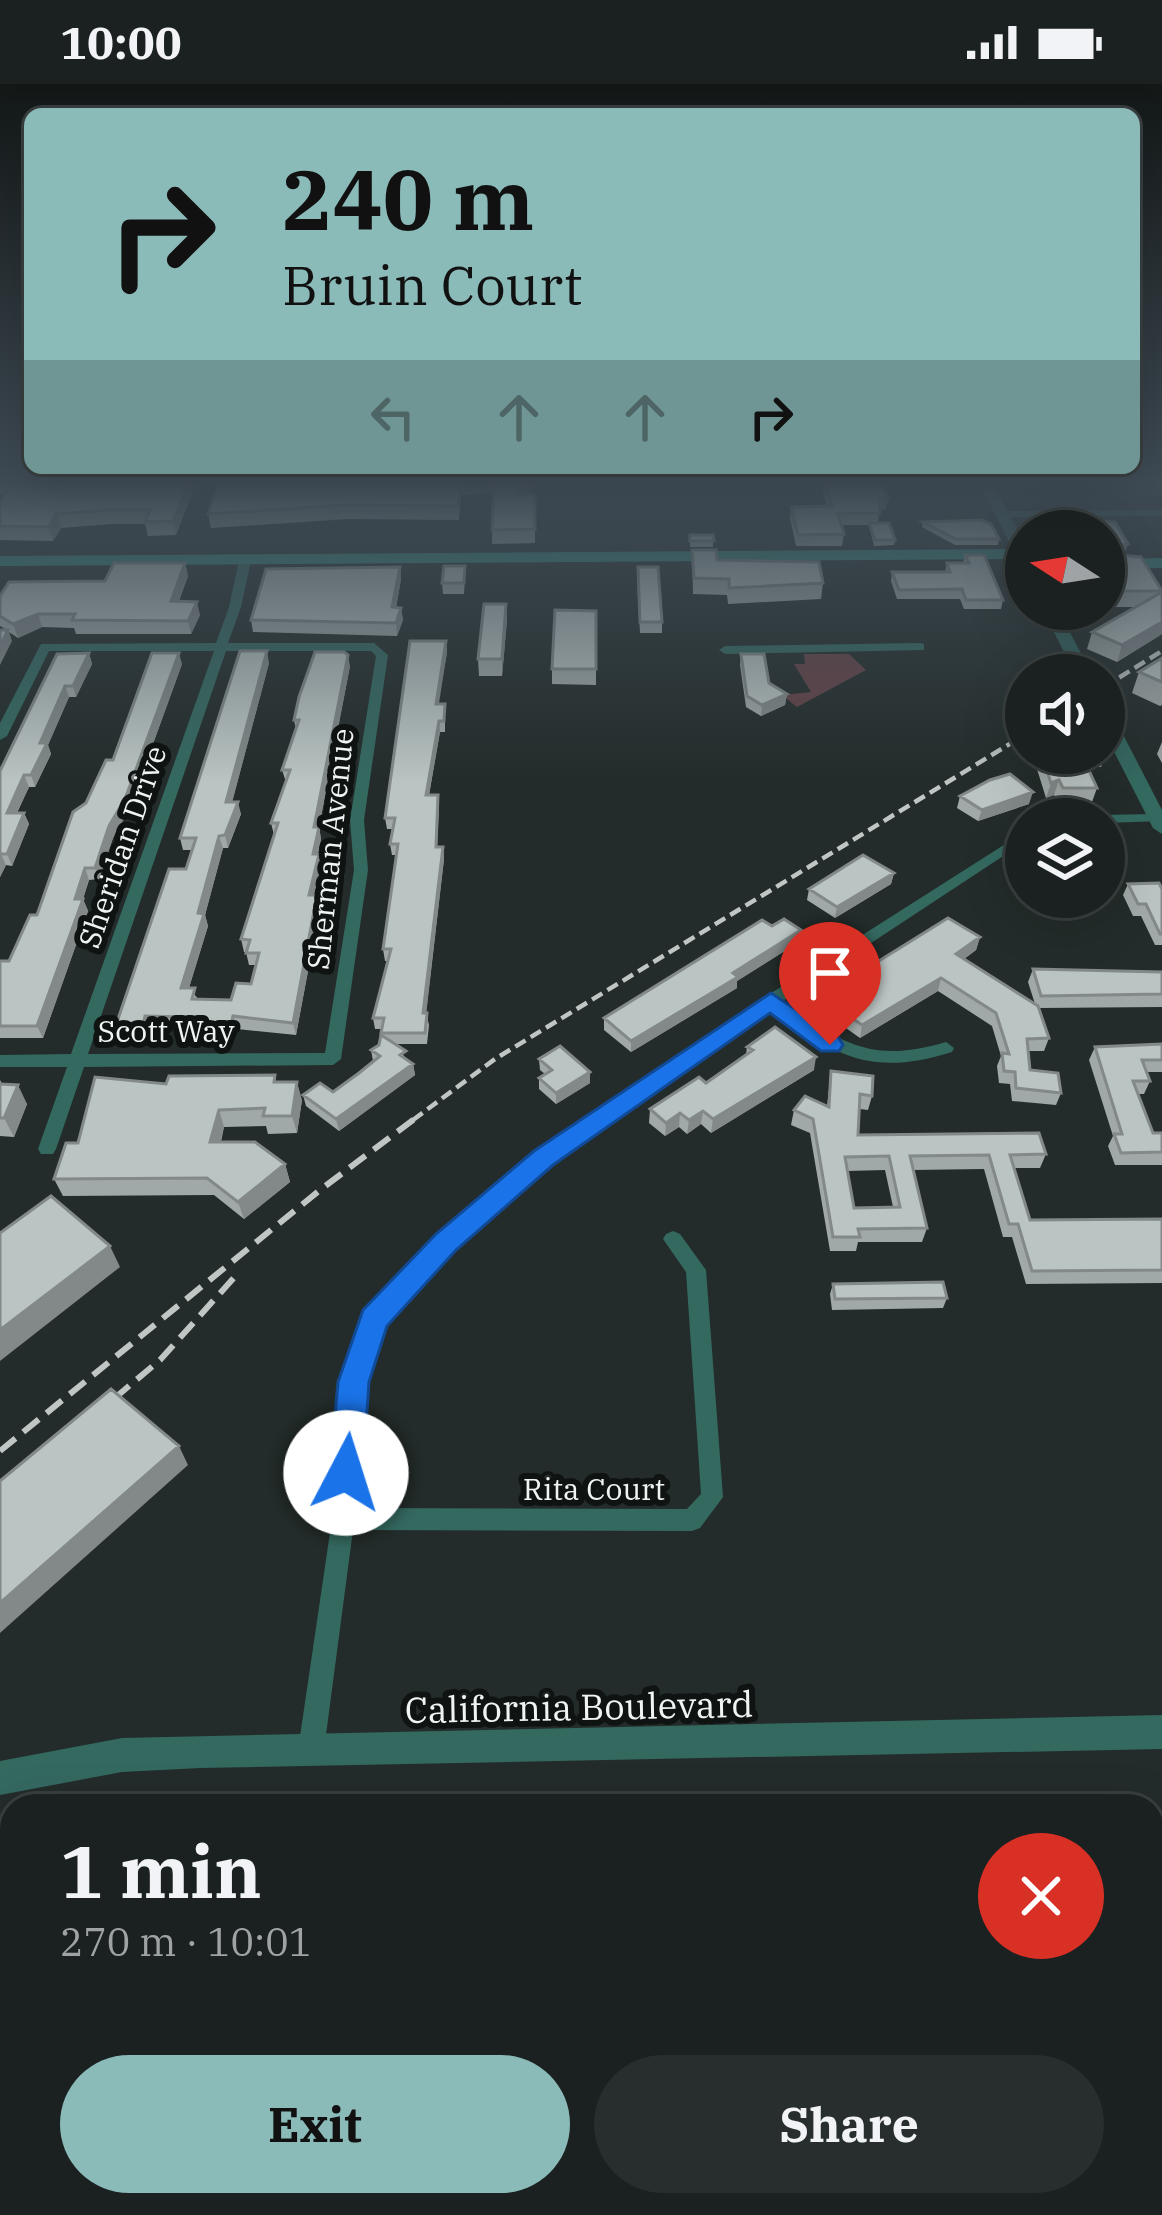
<!DOCTYPE html>
<meta charset="utf-8">
<style>
:root{--surface:#1a2120;--page:#272e2d;--text:#f1f3f6;--muted:#9fa3a5;--line:#383e3e;--accent:#8bbbb9}
body{margin:0;font-family:"IBM Plex Serif",serif;background:var(--page);color:var(--text);height:100vh;display:flex;flex-direction:column;font-size:45px;white-space:nowrap}
*{box-sizing:border-box;margin:0}
p{font-size:39px;color:var(--muted)}
.icon{flex:none;width:66px;height:66px;fill:none;stroke:currentColor;stroke-width:2;stroke-linecap:round;stroke-linejoin:round}
.map{position:relative;flex:1;overflow:hidden}
.drawer{position:absolute;left:0px;top:1710px;width:1164px;height:423px;display:flex;flex-direction:column;background:var(--surface);border-radius:36px 36px 0 0;box-shadow:0 12px 48px #0002,0 0 0 3px var(--line)}
.drawer>*{flex:none}
.guide{position:absolute;left:24px;top:24px;width:1116px;height:366px;border-radius:18px;box-shadow:0 12px 48px #0002,0 0 0 3px var(--line);background:#8bbbb9;color:#111;overflow:hidden}
.needle{width:78px;rotate:282deg}
.fabs{position:absolute;left:1005px;top:426px;display:grid;gap:24px}
.fabs a{display:grid;place-items:center;width:120px;height:120px;border-radius:50%;background:var(--surface);box-shadow:0 12px 48px #0002,0 0 0 3px var(--line);font-size:60px}
.pin{position:absolute;display:grid;place-items:center;width:102px;height:102px;color:#fff;margin:-123px -51px;border-radius:50% 50% 50% 0;rotate:-45deg;box-shadow:0 0 12px #0007}
.pin .icon{rotate:45deg}
.me{position:absolute;width:132px;margin:-66px;rotate:5deg;stroke-linejoin:round;filter:drop-shadow(0 0 9px #0008)}
.turn{display:flex;align-items:center;gap:42px;height:252px;padding:0 60px;font-size:54px}
.turn .icon{width:156px;height:156px;stroke-width:2.5}
.turn b{display:block;font-size:84px;line-height:102px}
.lanes{display:flex;align-items:center;height:114px;padding:0 60px;background:#0003;justify-content:center;gap:60px;direction:ltr}
.lanes .off{opacity:.35}
.round{display:grid;place-items:center;flex:none;width:126px;height:126px;border-radius:63px;background:var(--page)}
.summary{display:flex;align-items:center;justify-content:space-between;height:204px;padding:0 60px}
h1{font-size:72px;font-weight:700;line-height:90px}
.button{display:flex;gap:24px;margin-top:auto;padding:24px 60px}
.button a{flex:1;height:138px;border-radius:72px;background:var(--accent);color:#111;font-size:48px;font-weight:700;line-height:138px;text-align:center}
.button a+a{background:var(--page);color:var(--text)}
.status{display:flex;justify-content:space-between;align-items:center;height:84px;padding:0 60px;background:var(--surface);direction:ltr}
.status svg{height:33px;fill:currentColor}
.map>svg:first-child{display:block}
</style>
<div class="status"><b>10:00</b><svg viewBox="0 0 49 12"><path d="M0 12V9h3v3zM5 12V6h3v6zM10 12V3h3v9zM15 12V0h3v12zM26 1h20v11H26zM47 4h2v5h-2z"/></svg></div>
<div class="map">
<svg width="1162" height="2131" viewBox="0 0 1162 2131">
<rect width="100%" height="100%" fill="#232c2a"/>
<path fill="#644246" d="M804,570H849L866,586L797,623L782,611L811,608L794,580H805Z"/>
<g fill="none" stroke-linecap="round" stroke-linejoin="round">
<path fill="#346960" fill-rule="evenodd" d="M1162,426V432L1001,433L996,430L1001,427Z
M245,474L251,477L241,523L228,559H374L388,571L364,736L368,786L341,975L333,981L84,983L56,1065L53,1070H41L38,1065L67,983H0V971L71,970L214,567H49L7,652L0,656V639L41,560L216,559L229,523L239,477ZM226,567H371L376,572L350,736L354,786L325,969L88,970Z
M920,559L924,560V566L725,570L719,566L725,562Z
M1157,730L1162,731V737L1104,739V735H1091L1098,731Z
M1026,747V757L783,917C842,960 872,980 946,958L954,964L952,968C872,993 836,973 771,925L549,1079L453,1163L383,1239L364,1297L355,1424L687,1425L701,1410L686,1188L663,1155L666,1150L673,1147L680,1150L706,1186L723,1413L700,1444L692,1447L353,1446L324,1666L320,1675L311,1679L302,1675L298,1666L332,1435L344,1297L367,1229L439,1153L537,1069L765,913Z"/>
<path fill="#346960" fill-rule="evenodd" d="M980,401H994L1026,463V481L1019,477Z
M1042,525H1058L1092,591H1076Z
M1104,626L1113,631L1162,726V750L1153,744L1104,648Z
M1162,1631V1665L200,1684L122,1688L0,1711V1677L122,1654Z"/>
<path fill="#308c7f" fill-rule="evenodd" d="M1026,465V475L0,482V472Z
M1162,474V484L1104,485V475Z"/>
<path stroke="#bfc6c4" stroke-width="4.5" stroke-dasharray="12 6" stroke-linecap="butt" d="M1104,603L1162,567
M413,1036L495,975L1026,650"/>
<path stroke="#bfc6c4" stroke-width="6" stroke-dasharray="20 10" stroke-linecap="butt" d="M91,1334L160,1276L240,1187
M0,1367L320,1106L417,1033"/>
</g>
<path fill="#a0a9a7" fill-rule="evenodd" d="M0,401H195L176,451L148,452L145,440H112L61,444L53,457L0,456V418L5,410H0Z
M218,401H534L528,410H535V459L492,460L493,408L461,411L459,436L348,435L211,444L208,430Z
M824,401H882L888,413L886,425H879L878,439L895,456L894,461L874,462L869,441H841L844,450L842,462H796L790,434L791,423L827,422L823,408Z
M923,438L999,455L998,461H955L922,443Z
M1087,438H1115L1128,460L1124,470L1119,471L1141,473L1162,508V550L1117,578L1087,565L1092,548L1136,523H1111L1104,511V447H1085Z
M713,451V463H690V457Z
M692,466L717,476L823,499L821,515L728,520L727,511L693,510Z
M965,471L1003,516L1001,525H964L960,515H897L891,497L892,488H945L947,479H963Z
M185,479L188,492L179,517L200,531L191,550H76L74,544L42,543L18,554L9,548L12,557L7,546L0,542V512L105,497Z
M400,483L401,495L396,524H401L403,536L397,552L253,548L251,536Z
M465,493L464,510H443L442,499Z
M637,494L662,538V549H640Z
M506,520L507,536L502,592H479L478,575Z
M596,527V601L552,600V585Z
M446,557L447,568L438,620H445V648H440L429,711L439,722L437,763H443L444,775L426,929L429,941L427,960H395L407,976L413,980L415,991L339,1047L306,1022L303,1011L333,1008L373,977L371,966L379,961L382,945H375L373,934L388,877H385L383,865L397,771H392L390,760L393,745H387L385,734Z
M89,569L92,580L76,613H69L48,661L51,670L35,703H29L17,729H24L29,740L12,782L6,781L0,793V687Z
M741,570L769,599L787,610L785,621L761,632L746,623L740,581Z
M1162,574V621L1160,622L1132,609L1139,588Z
M269,579L232,718L241,730L228,764H223L205,831L208,842L189,904L199,916H231L251,900L256,881H249L246,868H244L241,855L274,751L271,739L286,698L282,686L296,645L294,636L350,582L319,743L321,755L318,770L321,782L314,811L320,823L296,951L237,945L234,952H186L184,945H150L147,953H120L116,941L186,785L192,766H183L180,754Z
M182,580L129,726L113,754L99,795L89,796L83,815L88,827L43,954H0V877H9L37,831L86,719L113,676Z
M1162,658V679L1157,670Z
M1106,668L1101,683H1087L1097,704L1092,718L1058,719L1054,711L1046,714L1032,669Z
M960,712L1029,720L978,737L957,724Z
M894,789L891,800L835,834L807,816L809,805Z
M1128,800L1162,805V861H1155L1141,832H1133L1123,811Z
M772,842L801,846L799,858L737,897V904L631,968L604,946V934Z
M980,853L976,866L964,875L1035,920L1028,898L1033,885L1162,888V923L1039,924L1049,954L1044,967H1028L1030,986L1061,1009L1056,1021L1012,1017L1010,1000L999,999L997,982L1001,972L992,942L938,907L860,954L819,925L821,913Z
M1162,960V988H1147L1150,997L1144,1010H1138L1153,1049H1162V1081H1115L1108,1062L1113,1052L1089,976L1095,963Z
M747,963L814,986L711,1049L701,1040L687,1050L679,1043L665,1052L649,1039L650,1025L706,999L746,971Z
M539,975L590,988V999L556,1020L539,1005V994L545,990L540,986Z
M831,987L872,1012L868,1026L860,1025L858,1051L1046,1070L1040,1084H1014L1030,1136L1162,1135V1199L1026,1200L1012,1153H1003L984,1085L913,1086L927,1144L922,1158H858L856,1167H830L810,1049L791,1041L794,1026L827,1022ZM885,1086L893,1123L854,1124L847,1087Z
M0,996L2,1000L27,1020L14,1053L0,1052Z
M278,998L302,1016L297,1049L268,1050L266,1042L224,1043L221,1058L285,1080L290,1098L244,1135L214,1111L63,1112L54,1095L78,1059L166,1000Z
M833,1200L947,1214L943,1224L832,1226L830,1210Z
M959,1710L1030,1722H949Z
M795,2121H963L965,2131H796Z
M1021,2121H1116L1118,2131H1023Z
M1128,2121H1152L1162,2131H1131Z"/>
<path fill="#828988" d="M187,401H195L176,451L173,437Z
M524,401H534L519,424L518,410Z
M888,413L886,425L877,426L879,414Z
M56,430L61,444L53,457L49,443Z
M1128,460L1124,470L1104,474V464Z
M185,479L188,492L174,530L171,517Z
M400,483L401,495L394,536L392,523Z
M197,518L200,531L191,550L188,537Z
M506,520L507,536L502,592V575Z
M401,524L403,536L397,552L396,539Z
M38,530L42,543L18,554L13,540Z
M1162,538V550L1117,578L1122,561Z
M8,546L12,557L0,581V562Z
M446,557L447,568L437,632L436,620Z
M267,567L269,579L229,730L226,718Z
M89,569L92,580L76,613L73,602Z
M179,569L182,580L129,726L113,754L99,795L95,784L109,742Z
M348,571L350,582L319,743L321,755L315,782L313,770L314,743Z
M65,602L69,613L48,661L51,670L35,703L31,691L40,659Z
M787,610L785,621L761,632L762,621Z
M439,637L440,648L427,722L426,711Z
M24,691L29,703L11,740L7,729Z
M1059,696L1054,711L1046,714L1051,699Z
M1033,708L1029,720L978,737L982,726Z
M238,718L241,730L228,764L225,751Z
M24,729L29,740L12,782L7,770Z
M219,752L223,764L205,831L208,842L185,916L181,904L198,829Z
M443,763L444,775L425,940L423,929Z
M1,770L6,781L0,793V772Z
M319,770L321,782L311,823L309,811Z
M85,784L89,796L79,827L75,815Z
M894,789L891,800L835,834L837,823Z
M317,811L320,823L296,951L293,939Z
M83,815L88,827L43,954L37,942Z
M801,846L799,858L737,897V904L631,968V957Z
M980,853L976,866L953,883L956,870Z
M941,894L938,907L860,954L862,941Z
M145,932L150,945L147,953L143,941Z
M233,932L237,945L234,952L231,940Z
M816,973L814,986L711,1049L713,1035Z
M413,980L415,991L339,1047L336,1035Z
M590,988V999L556,1020V1009Z
M297,998L302,1016L297,1049L292,1032Z
M18,1001L27,1020L14,1053L4,1034Z
M219,1026L224,1043L216,1075L210,1058Z
M703,1027L701,1040L687,1050L689,1036Z
M680,1029L679,1043L665,1052L666,1039Z
M285,1080L290,1098L244,1135L238,1118Z
M110,1162L120,1183L0,1277V1246Z
M179,1362L188,1381L0,1549V1519Z
M0,2078L12,2080L9,2094L12,2095V2121H19L17,2131H0Z
M346,2121H354V2131H346Z"/>
<path fill="#bac4c2" stroke="#828988" stroke-width="3" fill-rule="evenodd" d="M11,401H187L173,437L145,438L150,426H108L56,430L49,443L0,442V418Z
M218,401H460L458,422L346,421L208,430Z
M494,401H524L518,410H535V445L492,446Z
M825,401H882L888,413L879,414L880,429L838,430L844,450L798,451L791,423L832,422Z
M981,436L991,440L999,455H956L923,438Z
M1087,438H1115L1128,460L1104,464V447H1093Z
M869,439H889L895,456H875Z
M690,451H713L714,457H690Z
M692,466H716L717,476L819,478L823,499L729,504V495L694,494Z
M1104,470L1141,473L1162,507H1116L1104,486Z
M965,471H984L1003,516H966L962,505L899,506L892,488H950L947,479H969Z
M114,479H185L171,517L197,518L188,537L72,536L75,530H38L13,540L0,532V512L9,498L105,497Z
M444,482H465L464,499H442Z
M400,483L392,523L401,524L396,539L251,536L266,485Z
M638,483H658L662,538H640Z
M1162,508V538L1122,561L1092,548Z
M484,520H506L502,575H478Z
M555,526L596,527V585H552Z
M0,546H8L0,562Z
M410,557H446L436,620H445L444,637H439L426,711H438L436,763H443L423,929H427L425,949H381L384,934H373L391,865H383L398,760H390L395,734H385Z
M240,567H267L226,718H238L225,751L219,752L198,829L204,830L181,904H195L192,915L231,916L236,899L251,900L259,869H246L250,856L241,855L278,739H271L290,686H282L299,636H294L299,613L315,568H344L348,571L314,743H319L313,770H319L309,811H317L293,939L233,932L231,940H182L184,933L145,932L143,941H116L169,785H186L196,754H180Z
M89,569L73,602H65L40,659H47L31,691H24L7,729H24L7,770H1L0,772V687L57,570Z
M152,569H179L125,715L109,742L95,784H85L75,815H83L37,942H0V877H9L30,831H37L73,728L86,719L106,676H113Z
M741,570H764L769,599L787,610L762,621L747,612Z
M1162,574V598L1139,588Z
M1041,669H1081L1097,704H1063L1059,696L1051,699Z
M1010,690L1033,708L982,726L960,712L990,696Z
M863,771L894,789L837,823L809,805Z
M1159,799L1162,805V850H1160L1146,820H1138L1128,800Z
M948,834L980,853L956,870L1038,922L1049,954L1027,955L1030,986L1058,989L1061,1009L1016,1004L1015,988L1004,987L1002,969L1009,970L996,929L941,894L862,941L821,913Z
M784,835L801,846L733,889L738,893L631,957L604,934L762,836L772,842Z
M1033,885L1162,888V910L1041,912Z
M775,943L816,973L713,1035L703,1027L689,1036L680,1029L666,1039L650,1025L699,993L706,999L753,966L747,963Z
M381,951L406,967L400,971L413,980L336,1035L303,1011L320,999L333,1008L359,989L380,972L371,966L379,961Z
M1162,960V976H1142L1150,997H1133L1153,1049H1162V1068L1121,1069L1114,1050H1122L1095,963Z
M560,962L590,988L556,1009L539,994L552,986L539,975Z
M831,987L873,992L872,1012L860,1010L858,1051L1039,1049L1046,1070L1010,1071L1030,1136L1162,1135V1186L1032,1187L1018,1140H1009L989,1071L910,1072L927,1144L858,1145L860,1153H833L813,1035L794,1026L805,1012L829,1023ZM889,1072L900,1123L854,1124L845,1073Z
M275,991L274,998H297L292,1032H263L265,1024L219,1026L210,1058H255L285,1080L238,1118L207,1094L54,1095L66,1059H78L95,993L166,1000L169,992Z
M0,1000L18,1001L4,1034H0Z
M51,1112L110,1162L0,1246V1149Z
M943,1198L947,1214L835,1215L833,1200Z
M111,1305L179,1362L0,1519V1397Z
M1027,1709L1030,1722H961L959,1710Z
M0,2094H5L0,2118Z
M1162,2116V2131H1150L1148,2121H1152V2117Z
M290,2121H346V2131H288Z
M430,2121H473V2131H430Z
M803,2121H963L965,2131H804Z
M1037,2121H1116L1118,2131H1039Z"/>
<linearGradient id="sky" x2="0" y2="1"><stop stop-color="#131817"/><stop offset="0.57" stop-color="#3f4b55"/><stop offset="1" stop-color="#3f4b55" stop-opacity="0"/></linearGradient>
<rect width="1162" height="699" fill="url(#sky)"/>
<path fill="#1a73e8" stroke="#114b97" stroke-width="3" d="M771,909L839,954L843,961L839,967H821L770,929L553,1081L456,1166L387,1242L369,1298L363,1389L358,1400L346,1404L335,1400L330,1389L338,1298L363,1226L436,1150L534,1067Z"/>
<g text-anchor="middle" stroke-width="12" stroke-linejoin="round" paint-order="stroke">
<g font-size="30" fill="#eff5f3" stroke="#0f1312">
<text transform="translate(123 763) rotate(-71)" y="10">Sheridan Drive</text>
<text transform="translate(331 765) rotate(-84)" y="10">Sherman Avenue</text>
<text x="166" y="958">Scott Way</text>
<text x="594" y="1416">Rita Court</text>
</g>
<g font-size="36" fill="#eff5f3" stroke="#0f1312">
<text transform="translate(579 1623) rotate(-1)" y="13">California Boulevard</text>
</g>
</g>
</svg>
<div class="fabs">
<a><svg class="needle" viewBox="-14 -14 28 28"><path d="M0-13l5 13h-10z" fill="#e53935"/><path d="M0 13l5-13h-10z" fill="#9fa3a5"/></svg></a>
<a><svg class="icon" aria-label="sound" viewBox="0 0 24 24"><path d="M4 9h4l5-4v14l-5-4H4zM17 9q2 3 0 6"/></svg></a>
<a><svg class="icon" aria-label="layers" viewBox="0 0 24 24"><path d="M12 4l9 5-9 5-9-5zM3 14l9 5 9-5"/></svg></a>
</div>
<div class="pin" style="left:830px;top:961px;background:#d93025"><svg class="icon" aria-label="arrive" viewBox="0 0 24 24"><path d="M6 21V4h12l-3 4 3 4H6"/></svg></div>
<svg class="me" style="left:346px;top:1389px" viewBox="-20 -20 40 40"><circle r="19" fill="#fff"/><path d="M0-13L10 11 0 6-10 11z" fill="#1a73e8"/></svg>
<div class="guide">
<div class="turn"><svg class="icon" aria-label="right" viewBox="0 0 24 24"><path d="M7 20v-9h11M14 6l5 5-5 5"/></svg><div><b>240 m</b>Bruin Court</div></div>
<div class="lanes"><svg class="icon off" aria-label="left" viewBox="0 0 24 24"><path d="M17 20v-9H6M10 6l-5 5 5 5"/></svg><svg class="icon off" aria-label="ahead" viewBox="0 0 24 24"><path d="M12 20V5M6 11l6-6 6 6"/></svg><svg class="icon off" aria-label="ahead" viewBox="0 0 24 24"><path d="M12 20V5M6 11l6-6 6 6"/></svg><svg class="icon" aria-label="right" viewBox="0 0 24 24"><path d="M7 20v-9h11M14 6l5 5-5 5"/></svg></div>
</div>
<section class="drawer">
<div class="summary"><div><h1>1 min</h1><p>270 m · 10:01</p></div><a class="round" style="background:#d93025;color:#fff"><svg class="icon" aria-label="close" viewBox="0 0 24 24"><path d="M6 6l12 12M18 6L6 18"/></svg></a></div>
<div class="button"><a>Exit</a><a>Share</a></div>
</section>
</div>
